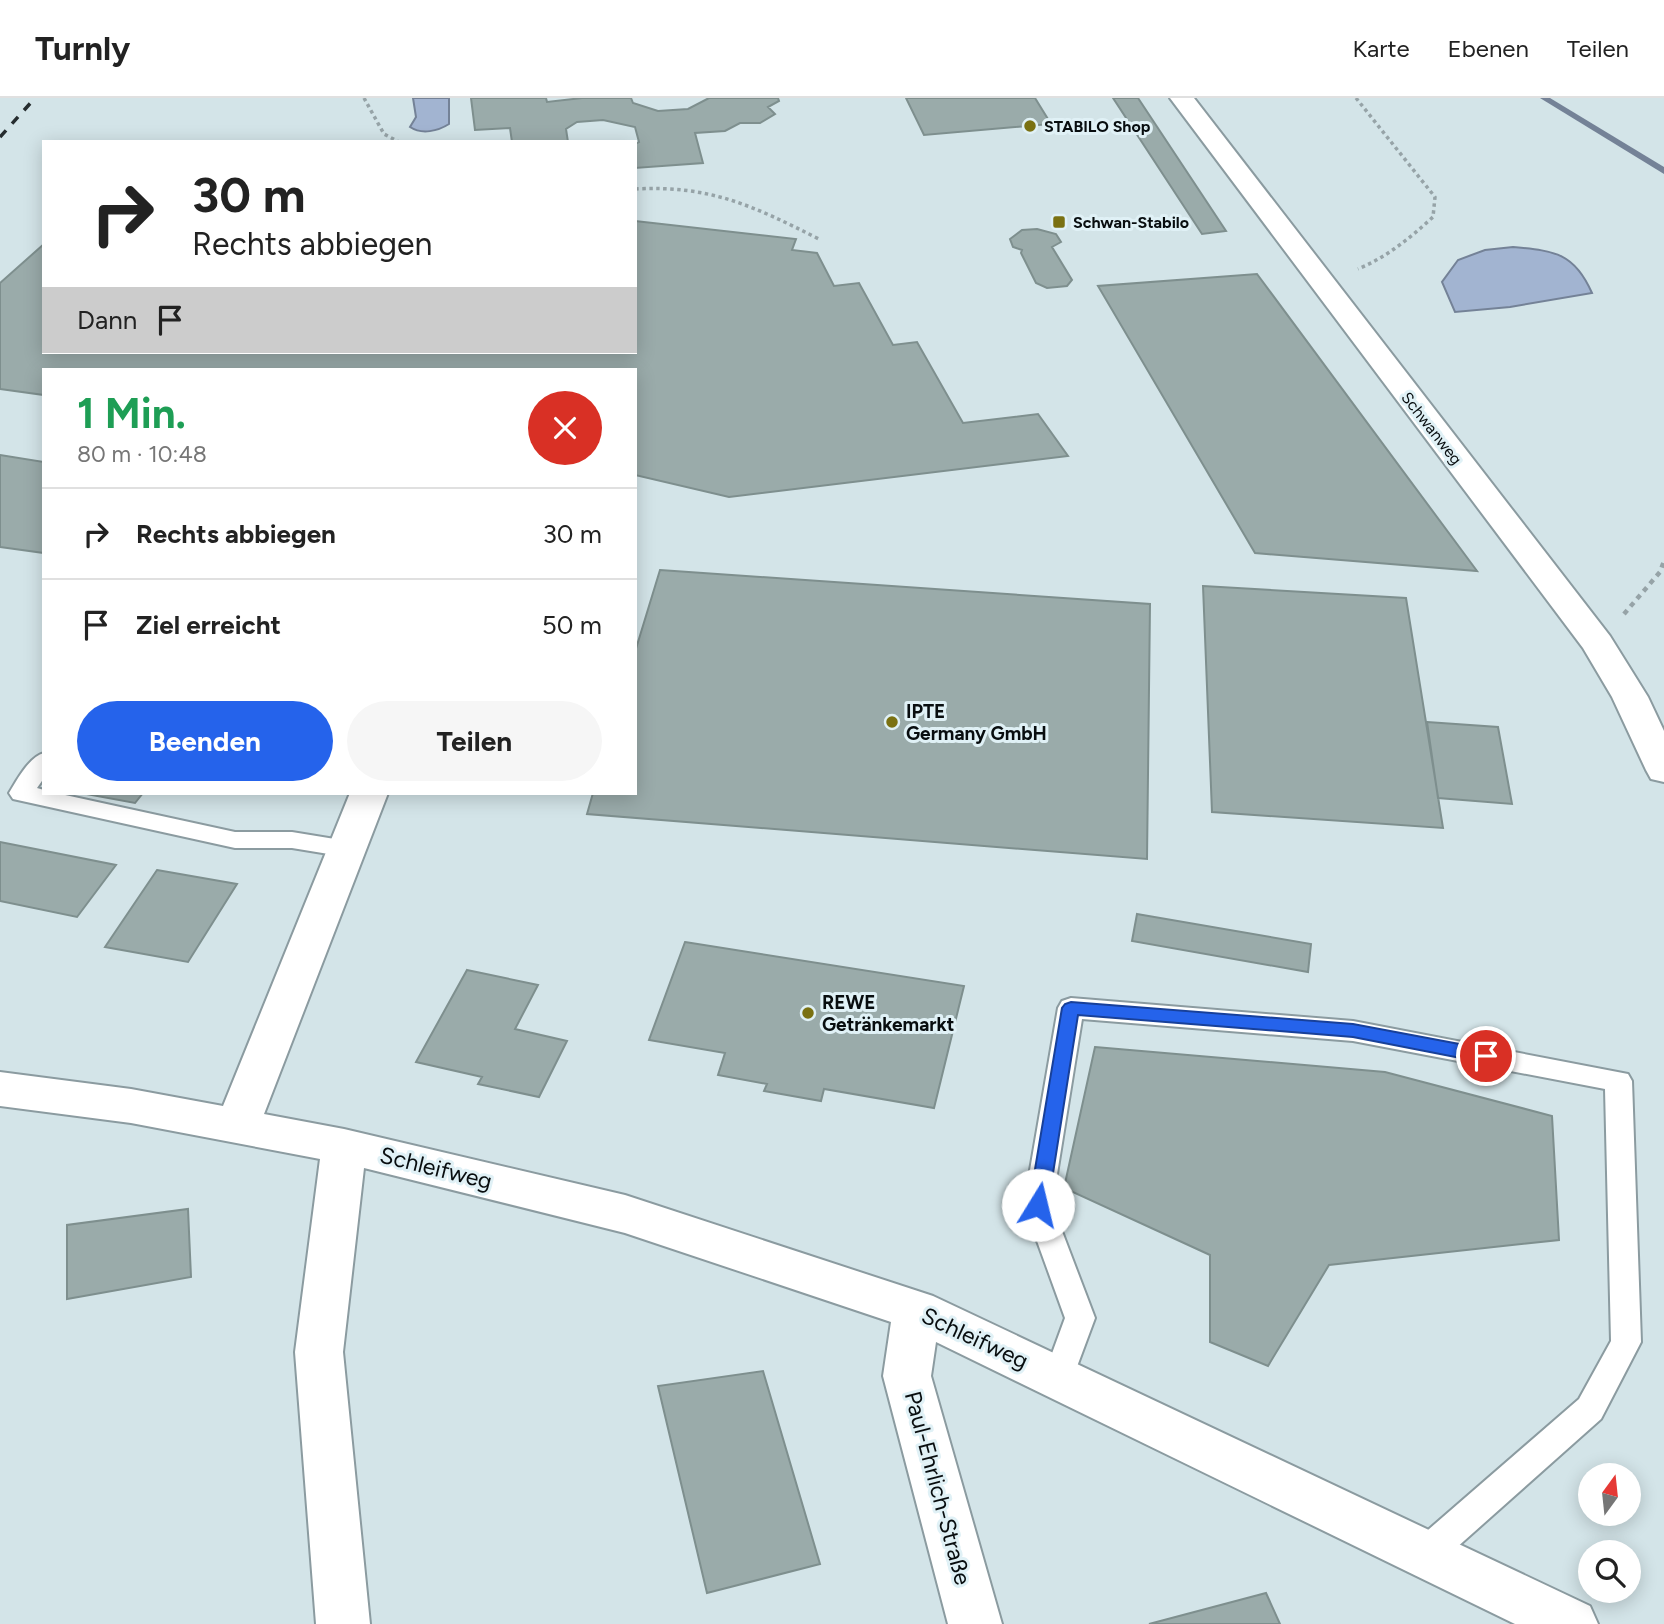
<!DOCTYPE html>
<html lang="de">
<meta charset="utf-8">
<style>
:root{--surface:#fff;--page:#f6f6f6;--text:#222;--muted:#767676;--line:#e0e0e0;--accent:#2563eb}
body{margin:0;font-family:Figtree,sans-serif;background:var(--page);color:var(--text);height:100vh;display:flex;flex-direction:column;font-size:26px;white-space:nowrap}
*{box-sizing:border-box;margin:0}
p{font-size:23px;color:var(--muted)}
.icon{flex:none;width:38px;height:38px;fill:none;stroke:currentColor;stroke-width:2;stroke-linecap:round;stroke-linejoin:round}
.map{position:relative;flex:1;overflow:hidden}
.side{position:absolute;left:42px;top:270px;width:595px;height:427px;display:flex;flex-direction:column;background:var(--surface);border-radius:0px;box-shadow:0 4px 18px #0003}
.side>*{flex:none}
.hud{position:absolute;left:42px;top:42px;width:595px;height:214px;border-radius:0px;box-shadow:0 4px 18px #0003;background:#fff;color:var(--text);overflow:hidden}
.needle{width:46px;rotate:15deg}
.tools{position:absolute;left:1578px;top:1365px;display:grid;gap:14px}
.tools a{display:grid;place-items:center;width:63px;height:63px;border-radius:50%;background:var(--surface);box-shadow:0 4px 18px #0003;font-size:35px}
.pin{position:absolute;display:grid;place-items:center;width:60px;height:60px;color:#fff;margin:-30px;border:4px solid #fff;border-radius:50%;box-shadow:0 2px 7px #0007}
.me{position:absolute;width:77px;margin:-38px;rotate:9deg;stroke-linejoin:round;filter:drop-shadow(0 0 5px #0008)}
.turn{display:flex;align-items:center;gap:24px;height:147px;padding:0 35px;font-size:32px}
.turn .icon{width:91px;height:91px;stroke-width:2.5}
.turn b{display:block;font-size:49px;line-height:60px}
.then{display:flex;align-items:center;height:66px;padding:0 35px;background:#0003;gap:14px;font-size:26px}
.round{display:grid;place-items:center;flex:none;width:74px;height:74px;border-radius:37px;background:var(--page)}
.overview{display:flex;align-items:center;justify-content:space-between;height:119px;padding:0 35px}
h1{font-size:42px;font-weight:700;line-height:52px;color:#1e9e55}
.cta{display:flex;gap:14px;margin-top:auto;padding:14px 35px}
.cta a{flex:1;height:80px;border-radius:42px;background:var(--accent);color:#fff;font-size:28px;font-weight:700;line-height:80px;text-align:center}
.cta a+a{background:var(--page);color:var(--text)}
ul{padding:0;list-style:none}
li{display:flex;align-items:center;gap:21px;height:91px;padding:0 35px;border-top:2px solid var(--line)}
li div{flex:1}
li b{display:block;font-size:26px}
li em{font-style:normal}
header{display:flex;align-items:center;gap:42px;box-sizing:border-box;height:98px;padding:0 35px;background:var(--surface);border-bottom:2px solid var(--line)}
header strong{font-size:33px}
nav{display:flex;gap:38px;margin-inline-start:auto;font-size:24px}
.map>svg:first-child{display:block}
</style>
<header>
<strong>Turnly</strong>
<nav><a>Karte</a><a>Ebenen</a><a>Teilen</a></nav>
</header>
<div class="map">
<svg width="1664" height="1526" viewBox="0 0 1664 1526">
<rect width="100%" height="100%" fill="#d3e4e8"/>
<path fill="#a2b4d1" stroke="#748297" stroke-width="2" d="M413,0H449V26C438,33 422,37 410,29L416,19Z
M1513,149C1554,153 1574,154 1592,195L1510,209L1455,214L1442,184L1458,162L1485,152Z"/>
<g fill="none" stroke-linecap="round" stroke-linejoin="round">
<path fill="#748297" fill-rule="evenodd" d="M1540,0H1550L1664,69V76Z"/>
</g>
<path fill="#9aabaa" stroke="#7e8f8e" stroke-width="2" d="M471,0H546L547,4L582,0H631L633,5L658,13L688,11L709,0H778L779,3L768,9L775,16L760,25H740L725,33L695,35L703,65L635,70V46L639,44L635,29L603,22L577,24L566,31L568,44H512L510,30L475,32Z
M906,0H1035L1051,26L924,37Z
M1113,0H1138L1226,133L1202,136Z
M635,123L796,141L792,152L817,155L834,188L859,185L893,247L917,244L963,325L1038,316L1068,358L729,399L635,377V271H44V297L0,291V185L44,146V254H635Z
M1037,131L1056,136L1061,144L1052,149L1072,182L1067,188L1047,190L1036,185L1021,155L1022,152L1013,149L1010,141L1022,132Z
M1257,176L1477,473L1255,455L1098,188Z
M0,357L44,364V455L0,449Z
M660,472L1150,506L1147,761L587,716L593,695H635V554Z
M1203,488L1406,500L1443,730L1212,714Z
M1427,624L1498,629L1512,706L1438,700Z
M81,695H143L135,705Z
M0,744L116,767L77,819L0,803Z
M157,772L237,786L188,864L105,849Z
M1137,816L1311,846L1308,874L1132,843Z
M685,844L964,888L934,1010L824,991L821,1003L764,993L767,986L718,977L725,955L649,942Z
M467,872L538,887L515,931L567,943L539,999L478,986L482,979L416,964Z
M1095,949L1385,974L1552,1018L1559,1142L1329,1167L1268,1268L1210,1244V1157L1064,1090Z
M188,1111L191,1179L67,1201V1127Z
M763,1273L820,1466L707,1495L658,1288Z
M1266,1495L1280,1526H1149Z"/>
<g fill="none" stroke-linecap="round" stroke-linejoin="round">
<g stroke="#8b9ba0" stroke-width="4">
<path id="service" d="M44,655V680L37,690L44,692V695H56L235,734H292L347,743L356,745L359,751L356,757L347,759L292,750H235L13,701L9,695C17,682 29,659 44,655Z
M1071,900L1353,923L1628,976L1632,983L1641,1244L1601,1321L1437,1467L1425,1471L1413,1467L1409,1456L1413,1445L1579,1301L1611,1243L1605,991L1353,943L1082,921L1052,1107L1095,1220L1069,1290L1058,1293L1047,1290L1043,1280L1065,1220L1024,1107L1058,910L1062,903Z"/>
</g>
<g stroke="#8b9ba0" stroke-width="4">
<path id="minor" d="M350,695H388L264,1016L344,1031L625,1097L933,1198L1590,1508L1598,1526H1515L936,1244L931,1278L1002,1526H948L883,1278L891,1224L625,1135L364,1070L343,1254L370,1526H316L295,1254L320,1061L131,1025L0,1008V974L131,991L223,1008Z"/>
</g>
<g stroke="#8b9ba0" stroke-width="4">
<path id="secondary" d="M1170,0H1194L1610,538L1648,599L1664,633V684L1651,681L1646,672L1612,599L1583,550Z"/>
</g>
<path stroke="#96a3a7" stroke-width="3.5" stroke-dasharray="3.5 3.5" stroke-linecap="butt" d="M364,0L384,36L399,44
M1356,0L1435,99L1433,119C1410,140 1387,159 1358,171
M635,91C711,87 753,108 819,141"/>
<path stroke="#96a3a7" stroke-width="4.5" stroke-dasharray="5 5" stroke-linecap="butt" d="M1624,516L1660,474L1664,463"/>
<use href="#service" fill="#fff" fill-rule="evenodd"/>
<use href="#minor" fill="#fff" fill-rule="evenodd"/>
<use href="#secondary" fill="#fff" fill-rule="evenodd"/>
<path stroke="#262d2f" stroke-width="3.5" stroke-dasharray="9 9" stroke-linecap="butt" d="M0,39L35,0"/>
</g>
<path fill="#2563eb" stroke="#184099" stroke-width="2" d="M1071,904L1353,926L1486,951L1492,953L1494,958L1492,963L1486,965L1353,939L1078,917L1048,1107L1045,1112L1038,1114L1032,1112L1029,1107L1062,910L1065,906Z"/>
<g fill="#7a7112" stroke="#e0f1f6" stroke-width="2.5">
<circle cx="1030" cy="28" r="7"/>
<rect x="1052" y="117" width="14" height="14" rx="3.5"/>
<circle cx="892" cy="624" r="7"/>
<circle cx="808" cy="915" r="7"/>
</g>
<g text-anchor="middle" stroke-width="6" stroke-linejoin="round" paint-order="stroke">
<g font-size="16" font-weight="bold" fill="#080d0f" stroke="#e0f1f6" text-anchor="start">
<text x="1044" y="34">STABILO Shop</text>
<text x="1073" y="130">Schwan-Stabilo</text>
</g>
<g font-size="16" fill="#080d0f" stroke="#e0f1f6">
<text transform="translate(1432 330) rotate(52)" y="6">Schwanweg</text>
</g>
<g font-size="19" font-weight="bold" fill="#080d0f" stroke="#e0f1f6" text-anchor="start">
<text x="906" y="620">IPTE<tspan x="906" dy="22">Germany GmbH</tspan></text>
<text x="822" y="911">REWE<tspan x="822" dy="22">Getränkemarkt</tspan></text>
</g>
<g font-size="23" fill="#080d0f" stroke="#e0f1f6">
<text transform="translate(436 1070) rotate(14)" y="8">Schleifweg</text>
<text transform="translate(975 1240) rotate(25)" y="8">Schleifweg</text>
<text transform="translate(938 1390) rotate(75)" y="8">Paul-Ehrlich-Straße</text>
</g>
</g>
</svg>
<div class="tools">
<a><svg class="needle" viewBox="-14 -14 28 28"><path d="M0-13l5 13h-10z" fill="#e53935"/><path d="M0 13l5-13h-10z" fill="#767676"/></svg></a>
<a><svg class="icon" aria-label="search" viewBox="0 0 24 24"><circle cx="10" cy="10" r="6"/><path d="M15 15l6 6"/></svg></a>
</div>
<div class="pin" style="left:1486px;top:958px;background:#d93025"><svg class="icon" aria-label="arrive" viewBox="0 0 24 24"><path d="M6 21V4h12l-3 4 3 4H6"/></svg></div>
<svg class="me" style="left:1038px;top:1107px" viewBox="-20 -20 40 40"><circle r="19" fill="#fff"/><path d="M0-13L10 11 0 6-10 11z" fill="#2563eb"/></svg>
<div class="hud">
<div class="turn"><svg class="icon" aria-label="right" viewBox="0 0 24 24"><path d="M7 20v-9h11M14 6l5 5-5 5"/></svg><div><b>30 m</b>Rechts abbiegen</div></div>
<div class="then">Dann<svg class="icon" aria-label="arrive" viewBox="0 0 24 24"><path d="M6 21V4h12l-3 4 3 4H6"/></svg></div>
</div>
<section class="side">
<div class="overview"><div><h1>1 Min.</h1><p>80 m · 10:48</p></div><a class="round" style="background:#d93025;color:#fff"><svg class="icon" aria-label="close" viewBox="0 0 24 24"><path d="M6 6l12 12M18 6L6 18"/></svg></a></div>
<ul>
<li><svg class="icon" aria-label="right" viewBox="0 0 24 24"><path d="M7 20v-9h11M14 6l5 5-5 5"/></svg><div><b>Rechts abbiegen</b></div><em>30 m</em></li>
<li><svg class="icon" aria-label="arrive" viewBox="0 0 24 24"><path d="M6 21V4h12l-3 4 3 4H6"/></svg><div><b>Ziel erreicht</b></div><em>50 m</em></li>
</ul>
<div class="cta"><a>Beenden</a><a>Teilen</a></div>
</section>
</div>
